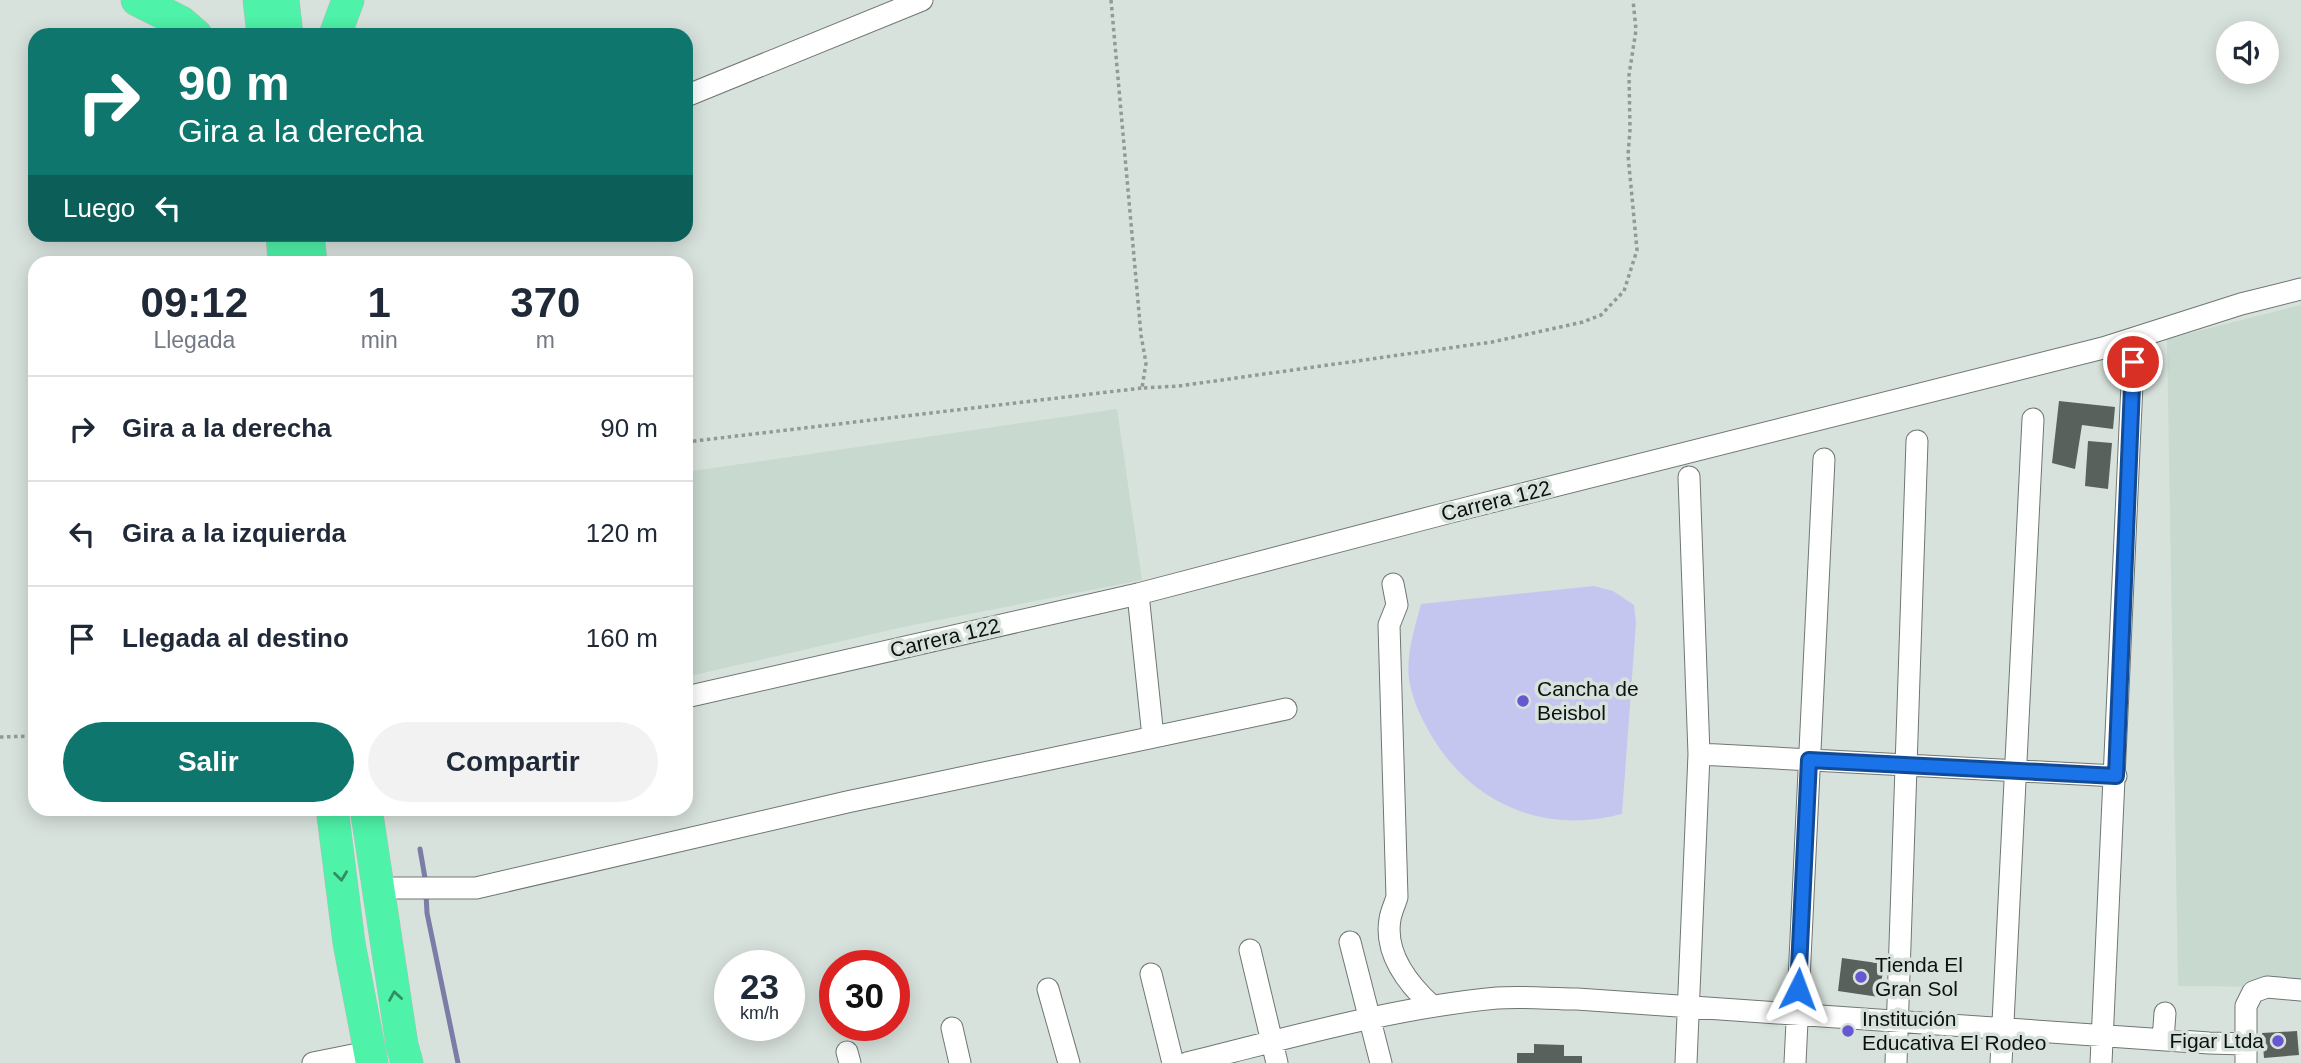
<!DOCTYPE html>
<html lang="es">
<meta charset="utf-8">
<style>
:root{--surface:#fff;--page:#f2f2f3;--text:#1f2937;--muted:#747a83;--line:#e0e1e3;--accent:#0f766e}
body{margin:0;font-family:Helvetica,sans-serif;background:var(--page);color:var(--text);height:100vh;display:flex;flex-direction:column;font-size:26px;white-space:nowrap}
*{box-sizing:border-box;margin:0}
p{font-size:23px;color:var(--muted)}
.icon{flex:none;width:38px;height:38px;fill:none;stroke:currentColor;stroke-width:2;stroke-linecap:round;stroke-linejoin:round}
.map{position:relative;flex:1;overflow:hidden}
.details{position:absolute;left:28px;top:256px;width:665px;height:560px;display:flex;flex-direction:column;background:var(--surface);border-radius:21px;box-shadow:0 4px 18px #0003}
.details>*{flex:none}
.banner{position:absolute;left:28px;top:28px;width:665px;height:214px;border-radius:21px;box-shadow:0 4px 18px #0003;background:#0f766e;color:#fff;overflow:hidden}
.fabs{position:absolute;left:2216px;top:21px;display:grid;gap:14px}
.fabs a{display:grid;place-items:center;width:63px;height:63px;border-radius:50%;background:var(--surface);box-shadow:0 4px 18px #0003;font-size:35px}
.speed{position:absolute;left:714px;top:950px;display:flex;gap:14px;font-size:35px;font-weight:700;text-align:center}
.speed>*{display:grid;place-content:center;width:91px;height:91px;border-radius:50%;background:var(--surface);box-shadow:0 4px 18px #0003;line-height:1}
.speed small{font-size:18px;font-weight:400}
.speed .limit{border:10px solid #d22;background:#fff;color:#111}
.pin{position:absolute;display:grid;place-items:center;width:60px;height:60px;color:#fff;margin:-30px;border:4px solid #fff;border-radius:50%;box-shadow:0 2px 7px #0007}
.me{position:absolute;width:77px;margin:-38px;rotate:3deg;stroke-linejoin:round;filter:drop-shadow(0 0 5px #0008)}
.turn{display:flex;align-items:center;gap:24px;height:147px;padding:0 35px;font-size:32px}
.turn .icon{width:91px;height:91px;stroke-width:2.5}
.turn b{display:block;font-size:49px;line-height:60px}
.then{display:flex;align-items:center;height:66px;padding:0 35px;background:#0003;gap:14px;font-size:26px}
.eta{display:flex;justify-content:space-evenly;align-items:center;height:119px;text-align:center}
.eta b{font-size:42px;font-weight:700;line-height:49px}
.button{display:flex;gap:14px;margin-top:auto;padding:14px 35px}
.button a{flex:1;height:80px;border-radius:42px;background:var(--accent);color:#fff;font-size:28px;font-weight:700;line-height:80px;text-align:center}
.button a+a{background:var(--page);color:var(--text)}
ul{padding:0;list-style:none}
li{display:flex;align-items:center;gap:21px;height:105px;padding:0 35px;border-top:2px solid var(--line)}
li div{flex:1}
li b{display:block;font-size:26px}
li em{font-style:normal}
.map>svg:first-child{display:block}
</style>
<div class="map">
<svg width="2301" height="1063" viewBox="0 0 2301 1063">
<rect width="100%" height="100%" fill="#d8e2dc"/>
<path fill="#c8d9cf" d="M2301,305V987L2178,986L2167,339Z
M1117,409L1142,580L903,627L686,677V472Z"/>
<path fill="#c5c6f0" d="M1594,586L1613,591L1634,605L1636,623L1622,814C1548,834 1478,807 1436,743C1424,724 1412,701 1409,679C1406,654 1415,627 1421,604Z"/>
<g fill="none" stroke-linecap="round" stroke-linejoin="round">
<path stroke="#7c7da7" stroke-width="5" d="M420,849L426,884
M426,894L427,913L458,1063"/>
</g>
<path fill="#58615c" d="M2059,401L2115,407L2113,429L2082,425L2075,469L2052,463Z
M2088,441L2112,443L2108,489L2085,486Z
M1842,958L1884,964L1879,997L1838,991Z
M2297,1031L2299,1055L2264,1058L2262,1033Z
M1534,1044L1564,1045V1056H1582V1063H1517V1053H1534Z"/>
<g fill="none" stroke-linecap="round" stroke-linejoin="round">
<g stroke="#6f7772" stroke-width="23">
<path id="minor" d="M686,96L922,0
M1393,584L1397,605L1389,625L1397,897C1395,904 1391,912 1390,919C1384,954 1408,984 1432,1006
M1138,594L1153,737
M686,697L1138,594L1451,512L2103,348L2241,304L2301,289
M1699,754L2116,776
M378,888H476L847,802L1286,709
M1350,942L1381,1063
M1250,950L1277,1063
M1151,974L1173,1063
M1048,989L1069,1063
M952,1028L960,1063
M2163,1040L2165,1013
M847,1052L850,1063
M313,1063L368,1052
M1187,1063C1289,1038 1391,1008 1497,998C1523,996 1551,999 1577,999L2209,1043L2245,1044
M1686,1063L1699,754L1689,477
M1795,1063L1824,459
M1896,1063L1917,441
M2001,1063L2033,419
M2101,1063L2133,362
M2246,1063V1006L2253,992L2267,987L2301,990"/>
</g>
<g stroke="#bbbcbc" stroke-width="33">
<path id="highway" d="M137,0L181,22L196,35
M259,0L263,35
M283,0L287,35
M335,35L348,0
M282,234L284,262
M308,234L311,262
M332,808L349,943L372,1063
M366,808L402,1045L407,1063"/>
</g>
<path stroke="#929a96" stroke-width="3.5" stroke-dasharray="3.5 3.5" stroke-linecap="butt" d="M1111,0L1141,335L1146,363L1142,388L1179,386L1492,342L1583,322L1601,315L1624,291L1637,250L1628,155L1630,130L1629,75L1636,30L1633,0
M686,442L1142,388
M0,737L35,736"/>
<use href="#minor" stroke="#fff" stroke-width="21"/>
<use href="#highway" stroke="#4ef2a8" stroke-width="32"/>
</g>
<defs><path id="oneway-chevron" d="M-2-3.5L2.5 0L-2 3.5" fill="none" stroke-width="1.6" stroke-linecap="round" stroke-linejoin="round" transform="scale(1.75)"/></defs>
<g stroke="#318d63">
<use href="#oneway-chevron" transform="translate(341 876) rotate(83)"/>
<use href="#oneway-chevron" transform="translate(395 996) rotate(-99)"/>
</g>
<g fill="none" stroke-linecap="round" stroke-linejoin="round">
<g stroke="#114b97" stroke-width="18">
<path id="route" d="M1798,989L1809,760L2116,776L2133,362"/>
</g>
<use href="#route" stroke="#1a73e8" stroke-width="12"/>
</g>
<g fill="#6658d1" stroke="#d8e2dc" stroke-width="2.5">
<circle cx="1523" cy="701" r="7"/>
<circle cx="1861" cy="977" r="7"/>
<circle cx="1848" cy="1031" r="7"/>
<circle cx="2278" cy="1041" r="7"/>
</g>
<g text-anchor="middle" stroke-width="7" stroke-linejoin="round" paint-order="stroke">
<g font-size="21" fill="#0d110f" stroke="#d8e2dc">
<text transform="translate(1496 501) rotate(-14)" y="7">Carrera 122</text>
<text transform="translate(945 638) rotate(-13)" y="7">Carrera 122</text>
</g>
<g font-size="21" fill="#0d110f" stroke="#d8e2dc" text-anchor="start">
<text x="1537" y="696">Cancha de<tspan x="1537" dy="24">Beisbol</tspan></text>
<text x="1875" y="972">Tienda El<tspan x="1875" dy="24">Gran Sol</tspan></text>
<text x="1862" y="1026">Institución<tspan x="1862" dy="24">Educativa El Rodeo</tspan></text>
<text x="2264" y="1048" text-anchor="end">Figar Ltda</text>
</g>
</g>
</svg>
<div class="fabs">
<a><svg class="icon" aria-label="sound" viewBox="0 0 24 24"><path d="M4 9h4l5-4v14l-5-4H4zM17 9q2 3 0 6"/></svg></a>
</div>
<div class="speed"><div>23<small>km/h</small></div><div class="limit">30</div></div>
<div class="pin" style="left:2133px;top:362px;background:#d93025"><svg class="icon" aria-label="arrive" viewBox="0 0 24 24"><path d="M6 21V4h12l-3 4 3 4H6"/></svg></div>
<svg class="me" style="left:1798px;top:989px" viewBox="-20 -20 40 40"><path d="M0-17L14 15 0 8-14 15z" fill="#1a73e8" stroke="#fff" stroke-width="4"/></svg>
<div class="banner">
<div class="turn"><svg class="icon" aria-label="right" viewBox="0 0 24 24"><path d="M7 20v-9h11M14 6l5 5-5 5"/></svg><div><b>90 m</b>Gira a la derecha</div></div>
<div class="then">Luego<svg class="icon" aria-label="left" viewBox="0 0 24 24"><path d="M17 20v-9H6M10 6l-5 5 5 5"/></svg></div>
</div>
<section class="details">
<div class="eta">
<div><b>09:12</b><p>Llegada</p></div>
<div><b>1</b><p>min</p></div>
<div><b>370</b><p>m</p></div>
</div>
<ul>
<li><svg class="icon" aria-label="right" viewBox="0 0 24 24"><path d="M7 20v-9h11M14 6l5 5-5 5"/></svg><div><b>Gira a la derecha</b></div><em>90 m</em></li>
<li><svg class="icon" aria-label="left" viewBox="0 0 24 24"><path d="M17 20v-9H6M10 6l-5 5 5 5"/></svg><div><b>Gira a la izquierda</b></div><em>120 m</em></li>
<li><svg class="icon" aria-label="arrive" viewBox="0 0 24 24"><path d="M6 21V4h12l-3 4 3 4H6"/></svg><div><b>Llegada al destino</b></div><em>160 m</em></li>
</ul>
<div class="button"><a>Salir</a><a>Compartir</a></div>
</section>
</div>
